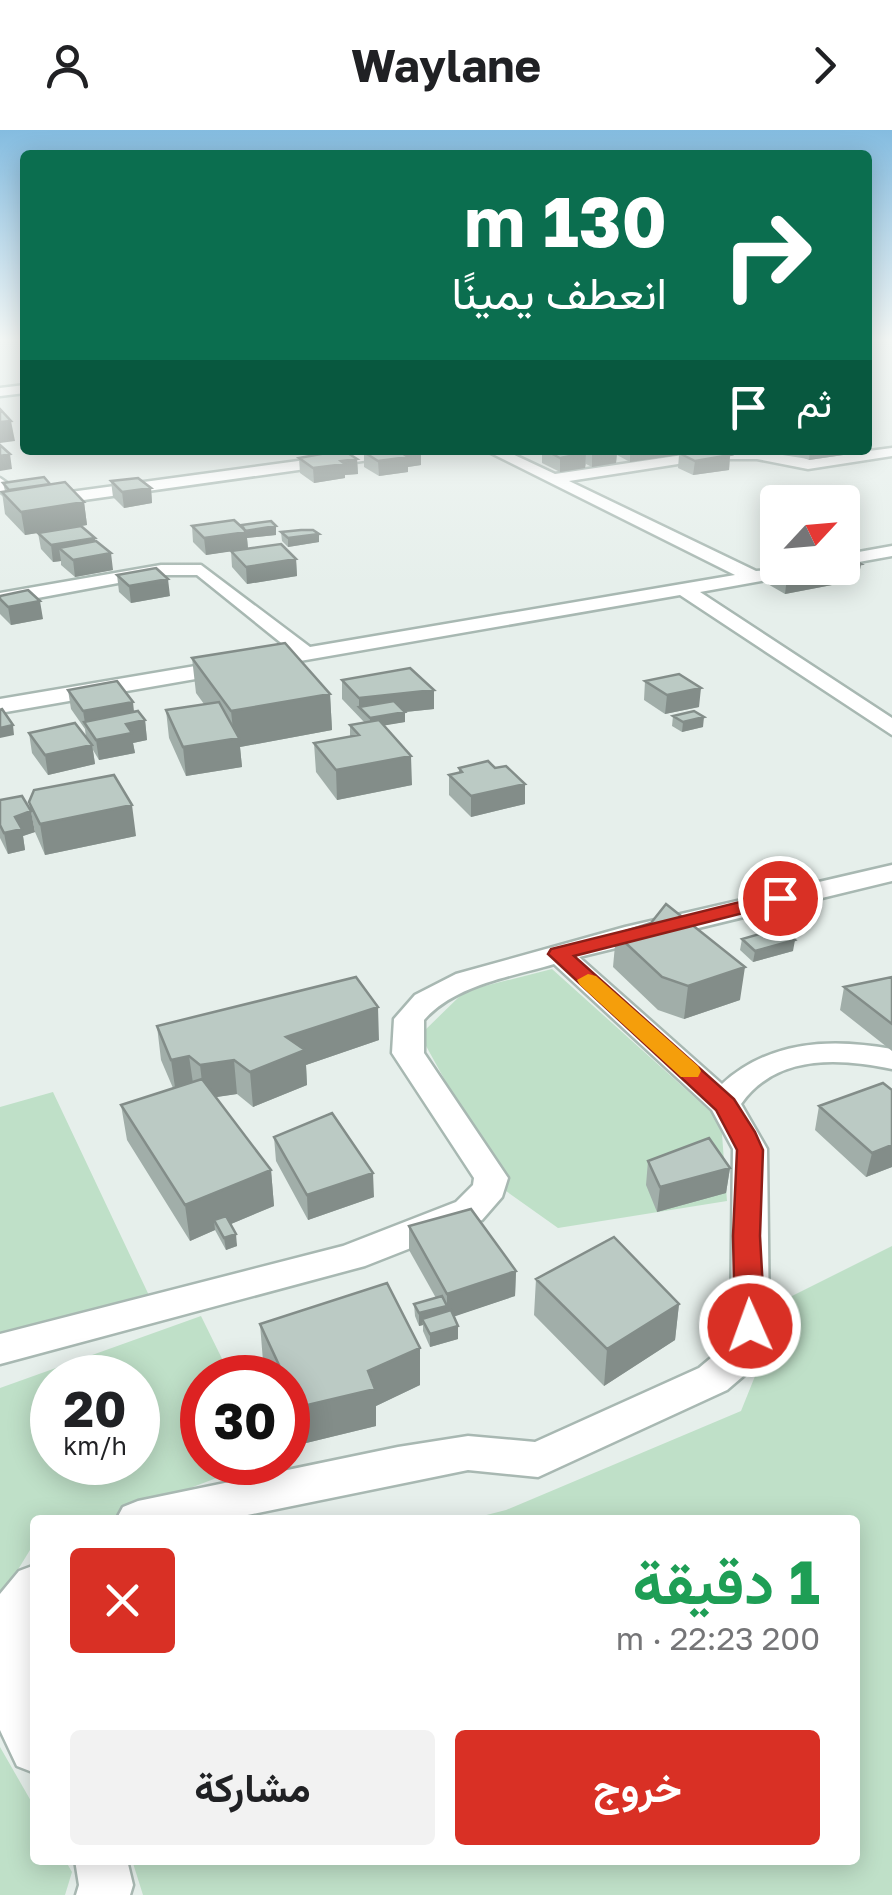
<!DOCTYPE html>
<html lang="ar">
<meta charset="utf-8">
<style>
:root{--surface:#fff;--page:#f2f2f2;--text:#202124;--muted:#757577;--accent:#d93025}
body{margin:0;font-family:"Golos Text",Vazirmatn,sans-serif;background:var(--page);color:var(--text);direction:rtl;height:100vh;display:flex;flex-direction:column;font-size:38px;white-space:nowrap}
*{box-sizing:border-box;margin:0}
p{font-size:32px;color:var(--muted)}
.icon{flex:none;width:55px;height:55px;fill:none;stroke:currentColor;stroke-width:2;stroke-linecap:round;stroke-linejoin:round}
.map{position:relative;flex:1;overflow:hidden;direction:ltr}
.details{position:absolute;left:30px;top:1385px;width:830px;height:350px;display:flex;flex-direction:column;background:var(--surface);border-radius:10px;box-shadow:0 5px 25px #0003;direction:rtl}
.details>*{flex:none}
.hud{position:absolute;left:20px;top:20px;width:852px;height:305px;border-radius:10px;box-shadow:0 5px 25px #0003;direction:rtl;background:#0b6e4f;color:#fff;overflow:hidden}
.needle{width:65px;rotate:64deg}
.buttons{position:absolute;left:760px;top:355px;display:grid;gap:20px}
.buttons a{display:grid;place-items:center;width:100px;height:100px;border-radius:10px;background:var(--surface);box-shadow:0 5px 25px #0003;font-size:50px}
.speed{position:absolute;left:30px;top:1225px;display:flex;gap:20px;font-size:50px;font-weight:700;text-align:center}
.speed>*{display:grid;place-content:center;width:130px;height:130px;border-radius:50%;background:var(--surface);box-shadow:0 5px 25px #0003;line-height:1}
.speed small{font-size:25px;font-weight:400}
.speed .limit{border:15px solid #d22;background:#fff;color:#111}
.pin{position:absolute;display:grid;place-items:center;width:85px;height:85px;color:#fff;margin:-42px;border:5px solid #fff;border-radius:50%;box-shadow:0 2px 10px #0007}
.me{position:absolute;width:110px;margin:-55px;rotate:358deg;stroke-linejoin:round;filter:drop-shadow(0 0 8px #0008)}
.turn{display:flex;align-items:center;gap:35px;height:210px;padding:0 40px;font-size:45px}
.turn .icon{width:130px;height:130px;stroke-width:2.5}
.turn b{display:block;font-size:70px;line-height:85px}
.then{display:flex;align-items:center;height:95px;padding:0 40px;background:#0003;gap:20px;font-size:38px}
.round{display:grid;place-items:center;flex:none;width:105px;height:105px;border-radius:10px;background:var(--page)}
.headline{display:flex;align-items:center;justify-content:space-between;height:170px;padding:0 40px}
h1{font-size:60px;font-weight:700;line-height:75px;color:#1e9e55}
.cta{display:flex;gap:20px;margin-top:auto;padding:20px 40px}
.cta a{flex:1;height:115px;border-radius:10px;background:var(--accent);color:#fff;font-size:40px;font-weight:700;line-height:115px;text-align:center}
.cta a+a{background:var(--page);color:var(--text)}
header{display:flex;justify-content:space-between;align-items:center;height:130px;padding:0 40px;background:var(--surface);font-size:45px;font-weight:700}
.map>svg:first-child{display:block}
</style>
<header><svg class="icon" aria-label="forward" viewBox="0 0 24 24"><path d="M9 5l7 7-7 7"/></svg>Waylane<svg class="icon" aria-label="person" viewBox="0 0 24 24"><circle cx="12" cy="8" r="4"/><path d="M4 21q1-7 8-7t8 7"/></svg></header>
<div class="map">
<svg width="892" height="1765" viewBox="0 0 892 1765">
<rect width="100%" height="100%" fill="#e6efeb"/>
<path fill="#bfe0c8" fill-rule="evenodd" d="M552,839L721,991L727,1071L558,1098L506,1061L420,905L465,861Z
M53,962L154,1176L0,1216V977Z
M892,1116V1765H143L132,1730H855V1390H467L506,1380L741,1281L786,1169Z
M201,1186L231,1247L202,1248V1332L256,1333L106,1390H35V1417L30,1420L0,1469V1258ZM52,1248H138V1332H52Z
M0,1617L35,1678V1730H65L72,1742L65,1765H0Z"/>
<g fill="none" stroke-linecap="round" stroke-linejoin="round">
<g stroke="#a8b8b2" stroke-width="5">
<path id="street" d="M892,318V326L808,339L757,329H710L569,351L756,441L814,438L805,443L700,462L892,588V605L680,465L0,583V569L290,520L197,445H161L0,475V463L161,435H201L310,517L735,445L485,320H504L555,344L710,321H757L808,329Z
M379,320H419L412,324L41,376L12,371L0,361V348L23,364L41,366Z
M892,416V426L842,435V425Z
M892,735V751L579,827L722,954C770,910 832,908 892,919V939C839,928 776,924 741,974L767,1019L769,1196L755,1236L727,1260L538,1347L468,1340L223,1390H116L123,1377L138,1371L398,1317L468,1306L535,1312L699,1238L724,1217L731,1196L733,1019L712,980L554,834C510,847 455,855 424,890V923L508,1048L502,1067L482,1090L365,1136L0,1234V1204L343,1116L456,1072L473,1055L474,1048L392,923L394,889L415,865L456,844L625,797Z
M35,1435V1643L17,1636L0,1600V1464L19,1441Z
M75,1730H127L133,1755L130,1765H76L79,1755Z"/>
</g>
<g stroke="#a4bbb3" stroke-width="5">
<path id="secondary" d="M25,255V263L0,266V258Z"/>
</g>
<use href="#street" fill="#fff" fill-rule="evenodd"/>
<use href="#secondary" fill="#fff" fill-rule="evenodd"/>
</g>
<path fill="#a1aea9" d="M421,320V335L408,337V342L379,346L364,337V322Z
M542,320H681V323L730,325L729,340L693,345L678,338L679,325L630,332L617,325L616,333L592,337L586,334L585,338L560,342L542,333Z
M786,320H857V323L809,330L799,326L800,324H796Z
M299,328L357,329L358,344L345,345V348L314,353L300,343Z
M111,351L151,358L152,373L124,378L113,367Z
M3,353L50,354L84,372L87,395L25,405L5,384L2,362L5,361Z
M192,396L242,398L276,405L247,408L248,418L296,429L297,446L247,454L232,437L231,421L206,425L193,412Z
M281,402L319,404V412L288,417L282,411Z
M38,403L95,408V412L113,440L75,447L61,435V431L53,432L41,419Z
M861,434L858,450L785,464L766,453L768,436Z
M117,445L170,466L131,473L119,462Z
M0,466L43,489L11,495L0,484Z
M192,528L330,564L332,600L240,617L242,637L186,646L169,608L166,580L204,574L196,563Z
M342,550L434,579L405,582V592L384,595L412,655L337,670L316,642L314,613L350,607V595L365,593L342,569Z
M645,551L699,577L665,584L644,570Z
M68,560L134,582L145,590L147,610L133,613L135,623L99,630L93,620L95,634L48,645L32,623L29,603L86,608L85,599L71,579Z
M673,586L703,597L682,602L672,596Z
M459,638L525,674L471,687L449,665V645L459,642Z
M0,670L35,702L23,706L25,720L8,724L0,708Z
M29,672L136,706L45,725L35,702Z
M616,804L740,870L684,889L658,880L613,837Z
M742,809L793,821L753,832L740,820Z
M892,847V921L840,880L844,857Z
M157,896L379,910L306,935L307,955L253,977L237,964L215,967L271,1040L274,1076L231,1094L237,1116L226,1120L215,1100L190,1111L127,1010L121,975L173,958L161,930Z
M892,960V1037L866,1047L815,1000L819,976Z
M274,1007L374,1067L308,1090L276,1031Z
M648,1031L730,1038L726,1063L657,1082L646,1055Z
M409,1096L516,1141L515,1166L454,1186L458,1196V1209L430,1217L423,1201V1195L419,1196L415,1186L414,1174L436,1168L409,1120Z
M536,1149L679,1174L675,1210L604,1256L534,1185Z
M260,1194L420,1255L376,1276V1296L302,1314L288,1282V1248H271L263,1231Z"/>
<path fill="#838d89" d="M11,291L15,311L0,313V292Z
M421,320V335L408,337V342L379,346L378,331L402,323Z
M610,320H617L616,333L592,337V323Z
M630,320H681V324L679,323V325L630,332Z
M810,320H857V323L809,330Z
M586,323L585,338L560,342V328Z
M10,324L12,339L0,341V326Z
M730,325L729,340L693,345L695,331Z
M357,329L358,344L345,345V348L314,353L313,338Z
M151,358L152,373L124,378L122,362Z
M84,372L87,395L25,405L21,382Z
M276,396V405L247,408L248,419L206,425L204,408Z
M319,404V412L288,417V408Z
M95,408L97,424L59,418L61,431L53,432L51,415Z
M111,423L113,440L75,447L73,430Z
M296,429L297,446L247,454L246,437Z
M861,434L858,450L785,464L787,447Z
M168,449L170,466L131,473L129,456Z
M40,471L43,489L11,495L8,477Z
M701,558L699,577L665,584L667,565Z
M434,560V579L405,582V592L370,598V588L359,577V568Z
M330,564L332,600L240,617L242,637L186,646L183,617L234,609L231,581Z
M133,572L135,591L85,593L83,581Z
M704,587L703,597L682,602L683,592Z
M145,590L147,610L133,613L135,623L99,630L96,610L126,594Z
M13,595L14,605L0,608V598Z
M92,615L95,634L48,645L45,625Z
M411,626L412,655L337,670L336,640Z
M525,654V674L471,687V666Z
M132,675L136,706L45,725L40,694Z
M31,681L35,702L23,706L25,720L8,724L4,703L15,687Z
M795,810L793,821L753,832L755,821Z
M745,837L740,870L684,889L688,856Z
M378,877L379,910L306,935L307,955L253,977L250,942L286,907Z
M189,926L194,960L176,964L171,930Z
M234,930L237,964L204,969L200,935Z
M892,1015V1037L866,1047L872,1023Z
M730,1038L726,1063L657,1082L660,1057Z
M271,1040L274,1076L219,1099L214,1090L215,1100L190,1111L185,1075Z
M373,1043L374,1067L308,1090L307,1065Z
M236,1104L237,1116L226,1120L224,1108Z
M516,1141L515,1166L447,1189V1164Z
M679,1174L675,1210L604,1256L607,1219Z
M447,1176V1189H422L423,1195L419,1196V1183Z
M458,1196V1209L430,1217V1204Z
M420,1218V1255L376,1276V1296L302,1314L299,1277L368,1241Z"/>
<path fill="#bbcac4" stroke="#838d89" stroke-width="2.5" d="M0,279L11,291L0,292Z
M0,315L10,324L0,326Z
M343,320L357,329L341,331L345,334L313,338L299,328Z
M380,320H421L402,323L408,327L378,331L364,322Z
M545,320H579L586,323L560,328Z
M699,320H719L730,325L695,331L679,323Z
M44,347L50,354L9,360L3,353Z
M138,348L151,358L122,362L111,351Z
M65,352L84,372L21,382L2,362Z
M234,390L247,402L204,408L192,396Z
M271,391L276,396L245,401L242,395Z
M81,396L95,408L51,415L38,403Z
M301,400H313L319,404L288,408L281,402Z
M96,411L111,423L73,430L59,418Z
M281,414L296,429L246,437L231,421Z
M842,424L861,434L842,437Z
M778,435V438H839L787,447L768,436Z
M156,438L168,449L129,456L117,445Z
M28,460L40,471L8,477L0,469V466Z
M285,513L330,564L231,581L192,528Z
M410,538L434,560L359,568L342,550Z
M679,544L701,558L667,565L645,551Z
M117,551L133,572L83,581L68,560Z
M394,571L405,582L370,588L359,577Z
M219,572L239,608L183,617L166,580Z
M2,579L13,595L0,598V580Z
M138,581L145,590L126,594L132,603L96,610L84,592Z
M694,581L704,587L683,592L673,586Z
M379,590L411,626L336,640L314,613L359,605L350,595Z
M75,593L92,615L45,625L29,603Z
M488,631L495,638L506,636L525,654L471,666L449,645L462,642L459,638Z
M114,645L132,675L40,694L29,672L34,660Z
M22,666L31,681L15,687L22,699L4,703L0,695V670Z
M666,774L745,837L688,856L662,847L616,804L651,793Z
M781,798L795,810L755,821L742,809Z
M356,847L378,877L286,907L305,920L250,942L234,930L200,935L189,926L171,930L157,896Z
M892,847V894L844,857Z
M202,949L271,1040L185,1075L121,975Z
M883,953L892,960V1015L872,1023L819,976Z
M332,983L373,1043L307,1065L274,1007Z
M709,1008L730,1038L660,1057L648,1031Z
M471,1079L516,1141L447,1164L409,1096Z
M226,1086L236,1104L224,1108L214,1090Z
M614,1107L679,1174L607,1219L536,1149Z
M387,1153L420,1218L368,1241L375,1259L299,1277L288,1252V1248H285L260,1194Z
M442,1166L447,1176L419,1183L414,1174Z
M451,1180L458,1196L430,1204L422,1189Z"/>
<linearGradient id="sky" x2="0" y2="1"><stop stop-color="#84bce0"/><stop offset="0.46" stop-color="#f4f8f6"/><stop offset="1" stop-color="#f4f8f6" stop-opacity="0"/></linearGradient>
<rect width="892" height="455" fill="url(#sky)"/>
<path fill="#d93025" stroke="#8d1f18" stroke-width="2.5" d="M780,762L790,768L787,772L574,826L734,969L755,1002L763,1020L760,1106L765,1196L760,1204L750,1207L740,1204L735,1196L733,1106L737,1020L716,980L548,824L551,819Z"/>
<path fill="#f59e0b" d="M588,844L596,846L698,936L701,941L698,947H681L580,855L577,850Z"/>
</svg>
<div class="buttons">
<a><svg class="needle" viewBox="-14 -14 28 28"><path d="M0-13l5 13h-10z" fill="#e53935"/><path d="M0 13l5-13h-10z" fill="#757577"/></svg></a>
</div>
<div class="speed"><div>20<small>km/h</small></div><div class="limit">30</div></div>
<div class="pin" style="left:780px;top:768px;background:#d93025"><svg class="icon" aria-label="arrive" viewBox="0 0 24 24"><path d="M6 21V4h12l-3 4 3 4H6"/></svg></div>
<svg class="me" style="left:750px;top:1196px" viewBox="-20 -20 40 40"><circle r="17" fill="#d93025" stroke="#fff" stroke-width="3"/><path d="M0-11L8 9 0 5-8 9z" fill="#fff"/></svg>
<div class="hud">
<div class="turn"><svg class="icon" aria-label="right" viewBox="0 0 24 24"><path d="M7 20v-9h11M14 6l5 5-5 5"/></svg><div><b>130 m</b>انعطف يمينًا</div></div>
<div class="then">ثم<svg class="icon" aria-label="arrive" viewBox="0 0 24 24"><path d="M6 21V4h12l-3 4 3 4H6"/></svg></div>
</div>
<section class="details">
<div class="headline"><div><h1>1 دقيقة</h1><p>200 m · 22:23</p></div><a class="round" style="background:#d93025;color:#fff"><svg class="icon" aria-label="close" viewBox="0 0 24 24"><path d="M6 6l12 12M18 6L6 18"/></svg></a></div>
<div class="cta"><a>خروج</a><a>مشاركة</a></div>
</section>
</div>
